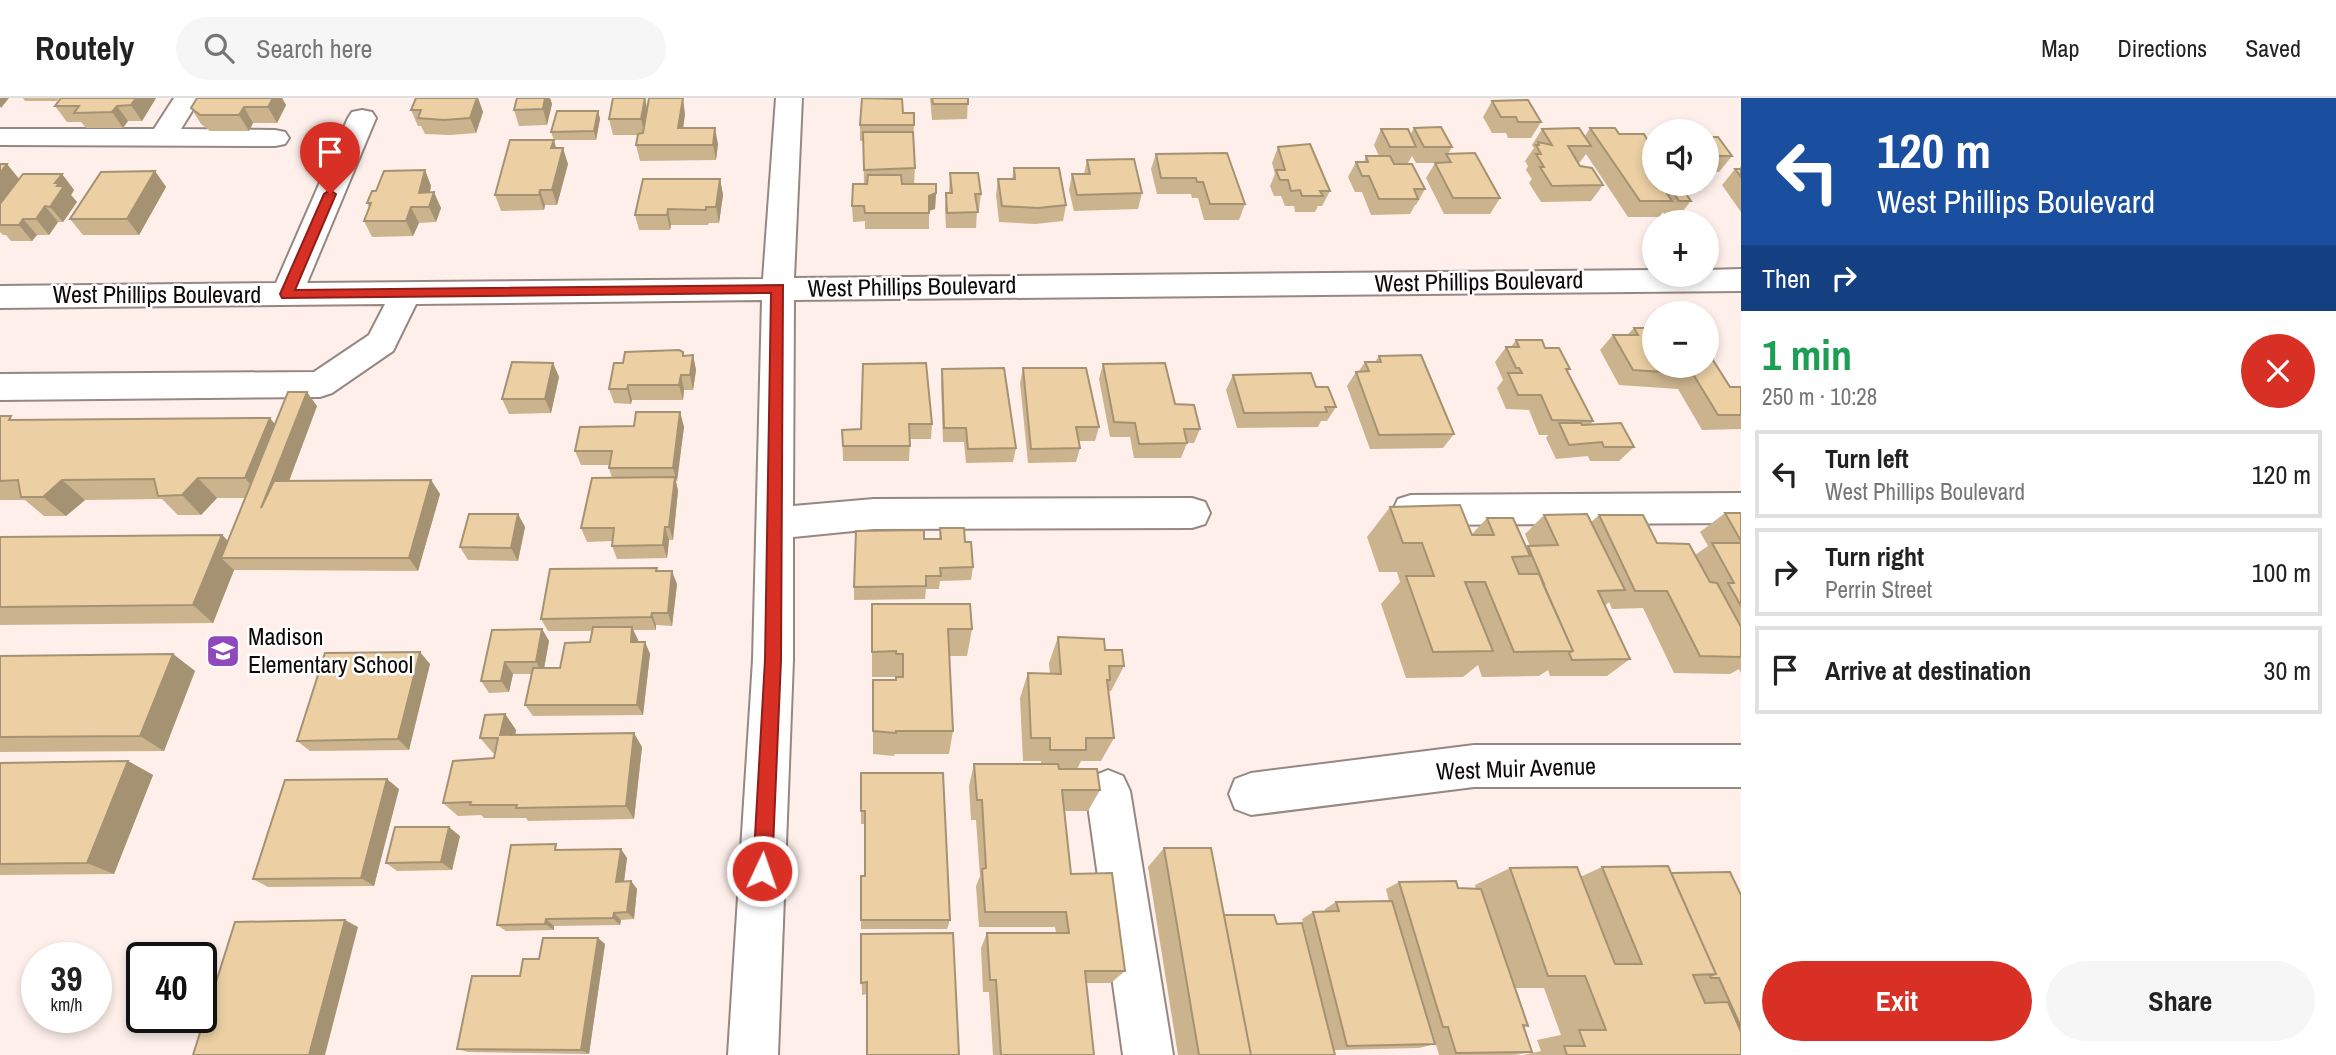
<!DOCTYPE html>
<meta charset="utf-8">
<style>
:root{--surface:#fff;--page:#f6f6f6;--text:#222;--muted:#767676;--line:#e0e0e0;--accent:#d93025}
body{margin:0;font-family:"Archivo Narrow",sans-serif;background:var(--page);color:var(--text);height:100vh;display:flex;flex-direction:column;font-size:26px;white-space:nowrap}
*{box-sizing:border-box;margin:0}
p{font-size:23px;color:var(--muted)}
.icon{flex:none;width:38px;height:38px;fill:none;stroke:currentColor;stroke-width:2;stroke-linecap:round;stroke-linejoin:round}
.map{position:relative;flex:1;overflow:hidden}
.drawer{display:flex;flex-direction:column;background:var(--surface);width:595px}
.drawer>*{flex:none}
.hud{background:#1a4fa0;color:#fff;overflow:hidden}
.fabs{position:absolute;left:1642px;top:21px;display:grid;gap:14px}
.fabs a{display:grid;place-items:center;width:77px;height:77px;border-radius:50%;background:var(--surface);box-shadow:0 4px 10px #0003;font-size:35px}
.speed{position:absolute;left:21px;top:844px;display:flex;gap:14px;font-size:35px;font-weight:700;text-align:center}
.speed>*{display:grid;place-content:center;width:91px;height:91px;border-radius:50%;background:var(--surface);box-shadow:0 4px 10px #0003;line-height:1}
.speed small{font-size:18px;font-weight:400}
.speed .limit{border:4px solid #111;border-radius:10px;background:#fff;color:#111}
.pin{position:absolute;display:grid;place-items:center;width:60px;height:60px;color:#fff;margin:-72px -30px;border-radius:50% 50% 50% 0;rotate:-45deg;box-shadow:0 0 7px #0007}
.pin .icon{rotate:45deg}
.me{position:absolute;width:77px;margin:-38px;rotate:3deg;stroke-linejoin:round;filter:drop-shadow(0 0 5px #0008)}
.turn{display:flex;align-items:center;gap:24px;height:147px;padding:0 21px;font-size:32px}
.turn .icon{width:91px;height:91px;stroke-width:2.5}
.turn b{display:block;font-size:49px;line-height:60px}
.then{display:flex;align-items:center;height:66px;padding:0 21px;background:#0003;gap:14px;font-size:26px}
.round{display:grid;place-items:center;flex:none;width:74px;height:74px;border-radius:37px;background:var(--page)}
.headline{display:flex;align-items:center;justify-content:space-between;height:119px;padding:0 21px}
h1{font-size:42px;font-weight:700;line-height:52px;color:#1e9e55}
.primary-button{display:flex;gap:14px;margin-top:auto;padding:14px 21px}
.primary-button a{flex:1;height:80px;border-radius:42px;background:var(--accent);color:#fff;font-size:28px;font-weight:700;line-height:80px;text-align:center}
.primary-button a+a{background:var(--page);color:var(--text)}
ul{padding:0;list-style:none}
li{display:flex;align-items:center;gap:21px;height:88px;margin:0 14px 10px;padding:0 7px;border:4px solid var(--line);border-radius:0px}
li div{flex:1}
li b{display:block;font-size:26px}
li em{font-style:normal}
header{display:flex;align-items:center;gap:42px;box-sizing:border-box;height:98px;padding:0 35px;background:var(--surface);border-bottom:2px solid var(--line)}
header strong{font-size:33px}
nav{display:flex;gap:38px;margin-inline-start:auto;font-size:24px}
.search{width:490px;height:63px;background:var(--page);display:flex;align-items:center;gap:18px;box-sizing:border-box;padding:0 24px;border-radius:38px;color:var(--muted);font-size:26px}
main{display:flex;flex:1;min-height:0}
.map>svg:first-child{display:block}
</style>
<header>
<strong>Routely</strong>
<div class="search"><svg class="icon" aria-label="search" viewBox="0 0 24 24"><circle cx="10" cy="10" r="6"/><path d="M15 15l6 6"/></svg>Search here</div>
<nav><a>Map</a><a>Directions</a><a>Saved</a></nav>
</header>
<main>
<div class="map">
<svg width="1741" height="957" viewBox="0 0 1741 957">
<rect width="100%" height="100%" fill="#feefea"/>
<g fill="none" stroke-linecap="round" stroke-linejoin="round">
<g stroke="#958782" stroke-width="4">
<path id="minor" d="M174,0H200L181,31L275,32L285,34L289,40L285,46L275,48L0,47V31H154Z
M776,0H802L794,180L1654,172V177H1706V172L1741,171V193L794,202L793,408L874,401L1192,400L1205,404L1210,415L1205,426L1192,430L874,431L793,439V562L778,957H728L753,562L762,202L416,206L393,253L332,295L320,299L0,302V276L314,274L369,237L385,206L0,210V188L276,185L348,20L352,14L362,12L372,14L376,20L307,185L763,181Z
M1741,395V425L1411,427L1398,423L1393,412L1398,401L1411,397Z
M1474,647H1741V689H1474L1251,717L1235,711L1229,696L1235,681L1251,675Z
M1108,672L1123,678L1130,693L1173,957H1123L1086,693L1093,678Z"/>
</g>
<use href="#minor" fill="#fff" fill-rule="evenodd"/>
</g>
<path fill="#cbb38d" d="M23,0H59L57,3H25Z
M156,0L142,23H128L123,30H86L81,24H67L55,8Z
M197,0H282L286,7L277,25H253L249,33H210L201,26L191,10Z
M416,0H478L483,14L476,35L450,37L425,36L421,28H418L411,12Z
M516,0H550L552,6L547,27L519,28L514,12L516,2Z
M645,0L647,12L685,16L683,30L718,46L716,62L640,63L636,47L638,37H613L609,21Z
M930,0H968L967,21L932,22Z
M1492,3L1541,24L1531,40H1508L1506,35H1492L1483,19Z
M598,13L600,21L596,42H554L551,34Z
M903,15L914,27L913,43L915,70L914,86L936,95L935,111L929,113V131H865V123L853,124L852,108L864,86L863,43H860V27Z
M1414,30L1452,49L1448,56L1500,100L1490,116H1444L1426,80L1435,65H1416L1412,58L1408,65H1394L1425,91L1416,107H1415L1410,116L1371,117L1362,94H1355L1348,79L1356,64H1364L1366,58H1379L1374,47L1381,31L1410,37Z
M1590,30L1654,86H1682L1680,87L1691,103L1678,119H1666L1663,114L1659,119H1628L1586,56L1580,64H1577L1580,68L1603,87L1591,103L1541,104L1529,85L1532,81L1526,72L1528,68L1525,63L1534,50L1532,47L1542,31L1585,38Z
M1706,39L1732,58L1719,74H1706Z
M1278,49L1330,93L1322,108H1318L1315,114H1295L1294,108H1285L1281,98H1274L1270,88L1275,76L1272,65Z
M556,50L568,66L557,107H545L544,112L501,113L495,97Z
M1156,56L1245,106L1239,122H1204L1198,100H1192L1191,96H1157L1151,71Z
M1087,62L1142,95L1138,111L1074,113L1069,92L1072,76H1084Z
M0,66L19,81L62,76L74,92L71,97L77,104L63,124H58L49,137H37L32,143H11L6,137H3L0,134Z
M1741,68V114L1722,87L1735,71H1739Z
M1014,70L1066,107L1063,123L1035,126L999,124L996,97L998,81H1012Z
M425,72L431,88L430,94L441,110L436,124L419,125L413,138L372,139L364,123L369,109L367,105Z
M155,73L166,89L139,137H83L70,121Z
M950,75L981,96L979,112H977L976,130H946L945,111L946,95H949Z
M720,81L723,97L719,125H709L708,127H671L670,132H639L635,117Z
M1634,230L1706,268L1730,289H1741V331L1702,332L1678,291L1619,287L1600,252L1613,237H1627Z
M1516,242L1545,250L1570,271L1567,274L1593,323L1590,327L1634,349L1619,363H1590L1588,358L1556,361L1546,340L1548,337H1539L1529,312L1506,311L1497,290L1503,282L1495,264L1506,249H1511Z
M693,257L696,272L693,292H684L683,302H632L631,306L614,305L609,291L623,265Z
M1379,258L1454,336L1443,350L1370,351L1347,288L1356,274L1359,273L1365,264H1375Z
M553,265L559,279L551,315L509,316L502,301Z
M863,266L932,326L931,341H910L909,363H843L842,332L861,331Z
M1103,266L1175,306L1200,331L1194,345H1187L1181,360H1134L1130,339H1110L1099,281Z
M1023,270L1099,329L1095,343H1079L1080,350L1076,364L1028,365L1020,285Z
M942,271L1016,350L1013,364L966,365L964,344H943L941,286Z
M1233,277L1316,289L1336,309L1327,323H1321L1318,329L1237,330L1226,292Z
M317,308L289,383L431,382L440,396L418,473L234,472L213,525L0,527V439L222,437L228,443L246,400H217L201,417H178L162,401L85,402L66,418H44L25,402H0V318L16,322L275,327Z
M680,314L684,329L676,384L678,393L673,442H669L667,460L617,461L612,448V443L587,444L581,430L612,380L609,370L610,367H581L575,353L634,328Z
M1390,409L1472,436L1487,420L1526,449L1530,448L1525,436L1544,417L1591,424L1599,417L1657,445L1695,457L1708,448L1700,434L1725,415H1741V575L1739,571L1730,576L1674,575L1643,510L1612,511L1609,504L1605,508L1630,561L1607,578H1550L1548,572L1539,578L1482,579L1478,567L1463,579L1406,580L1381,506L1400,484L1397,474H1379L1367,439Z
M518,416L525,429L518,463L468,462L460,449Z
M940,430L965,444L973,469L971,482L940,483L939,491H926L925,501L854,502V489L924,441H939Z
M658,473L677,486L672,528L656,527V532H633L638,542L637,544H645L650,556L643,617L533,618L525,607L532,576H513L509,594L489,595L481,583L542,531L549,543L544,570H560L590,544L592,533H548L541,521Z
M872,506L972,531L967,558H949L953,633L949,656H895L894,658L873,656V582H895V579H872Z
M1058,539L1105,552L1124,568L1111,593H1108L1114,640L1101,663H1081L1077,671L1100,692L1088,713H1064L1071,776L1125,873L1111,885H1086L1094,957H993L989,894H983L981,850L987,835H1056L1055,829H979L976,788L980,778L976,722H971L969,688L974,666H1041V663H1023L1020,600L1028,575L1050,576L1049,565Z
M173,556L195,573L164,653L0,654V558Z
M430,566L409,652L310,653L297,643Z
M505,616L516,632L515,637L642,649L634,721L528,723L526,720H484L481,717L458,718L443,705L494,660L495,655H493L480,640Z
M128,663L153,677L114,776L0,777V665Z
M861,675L950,822L947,831H861V778H865V726H861Z
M399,691L374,788L268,789L253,781Z
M460,738L452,772L397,773L386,765Z
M1164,750L1224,817L1277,826L1330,938L1302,821L1313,814H1325V811L1336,804L1389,803L1386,791L1399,784L1458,790L1476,791L1475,787L1510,770L1580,779L1602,769L1671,775L1741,797V957H1523L1541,953L1537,942L1561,937L1544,890H1515L1528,928H1524L1532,954L1515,957H1439L1432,933H1431L1435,946L1419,950L1334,952L1335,957H1178L1148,769Z
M621,751L627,760L624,784L631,783L637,791L634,821L621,822L620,827L554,828V832L506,833L497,827L561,752Z
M861,836L959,957L867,896L862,897Z
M598,840L605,846L589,956L468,954L457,951L520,878L539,861Z"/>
<path fill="#a59273" d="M0,0H9L1,10L0,8Z
M136,0H156L142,23L131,7Z
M273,0H282L286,7L277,25L268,9Z
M477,0H478L483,14L476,35L470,20Z
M545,0H550L552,6L547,27L543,11Z
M645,0L648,16L645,37L641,21Z
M683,0L685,16L681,46L678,30Z
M117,8L128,23L123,30L112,14Z
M244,9L253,25L249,33L239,17Z
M598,13L600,21L596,42L594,33Z
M715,30L718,46L716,62L713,47Z
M554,42L558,57L551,50Z
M563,50L568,66L557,107L552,92Z
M7,66L20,82L0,110V75Z
M425,72L431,88L426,110L419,95Z
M155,73L166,89L139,137L127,121Z
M62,76L74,92L71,97L77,104L63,124L50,109L55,85Z
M720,81L723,97L719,125L716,109Z
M540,92L545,107L544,112L539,97Z
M434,94L441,110L436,124L429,109Z
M936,95L935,111L928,113L929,98Z
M45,108L58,124L49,137L36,121Z
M411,109L419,125L413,138L406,123Z
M668,111L671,127L670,132L667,117Z
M23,121L37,137L32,143L19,127Z
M693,257L696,272L693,292L690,277Z
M553,265L559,279L551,315L545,301Z
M681,277L684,292L683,302L679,287Z
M628,287L632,302L631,306L627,291Z
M307,294L317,308L274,423L261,410Z
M680,314L684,329L677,384L673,370Z
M270,320L286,340L262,400L245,380Z
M675,379L678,393L673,442L669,429Z
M198,380L217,400L201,417L182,397Z
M62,382L85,402L66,418L43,399Z
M431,382L440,396L418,473L409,460Z
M518,416L525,429L518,463L511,450Z
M665,429L669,442L667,460L663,447Z
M222,437L241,456L221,460L234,472L213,525L193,507Z
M672,473L677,486L672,528L668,515Z
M652,515L656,527V532L651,519Z
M632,529L638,542L636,556L631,544Z
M542,531L549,543L543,576L536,564Z
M645,544L650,556L643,617L637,607Z
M420,554L430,566L409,652L398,641Z
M173,556L195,573L164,653L140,638Z
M505,564L513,576L509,594L501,583Z
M505,616L516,632L512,652L500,637Z
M634,635L642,649L634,721L626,708Z
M128,663L153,677L114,776L87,765Z
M387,681L399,691L374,788L361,780Z
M449,729L460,738L452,772L441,764Z
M621,751L627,760L623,791L616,784Z
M631,783L637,791L634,821L627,814Z
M614,815L621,822L620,827L613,820Z
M546,821L554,828V832L545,826Z
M345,822L358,829L325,957H309Z
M598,840L605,846L589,956L581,952Z"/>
<path fill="#ecd0a4" stroke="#a59273" stroke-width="2" d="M61,0H136L131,7L117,8L112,14L74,15L79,8H55Z
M197,0H273L268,9H244L239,17H200L191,10Z
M416,0H477L470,20L444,22L418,20L421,12H411Z
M517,0H545L543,11L514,12Z
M613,0H645L641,21H609Z
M649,0H683L678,30H715L713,47H636L638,36L643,35Z
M862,0L902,1L903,15H914V27H860Z
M932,0H968V6H933Z
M1528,2L1541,24H1518L1516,19H1501L1492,3Z
M557,13H598L594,33L551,34Z
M1441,29L1452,49H1424L1414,30Z
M1579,30L1591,48H1568L1580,68L1592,70L1603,87L1552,88L1540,69H1544L1536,56H1541L1536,47H1539L1538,44L1552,47L1542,31Z
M1590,30H1615L1619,36H1644L1654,54V86H1679L1691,103H1679L1668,87H1661L1672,103H1640Z
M1381,31H1408L1416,49H1390Z
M863,34H913L915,70L864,72Z
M1706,39H1718L1732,58H1706Z
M510,42H554L551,50H563L552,92H540L539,97H495Z
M1310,46L1330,93H1320L1323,98H1302L1300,92L1291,93L1288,82H1280L1276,72H1285L1278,49Z
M1227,55L1245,106H1210L1203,84H1197L1196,80H1161L1156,56Z
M1475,55L1500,100H1453L1435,65L1451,64L1446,56Z
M1366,58H1390L1394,66H1412L1425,91H1414L1418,101H1379L1369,78H1362L1356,64H1368Z
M1134,61L1142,95L1077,97L1072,76H1090L1087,62Z
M0,66H7L0,75Z
M1014,70H1059L1066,107L1038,110L1002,108L998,81H1015Z
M1735,71H1741V79Z
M425,72L419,95L434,94L429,109H411L406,123H364L371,105H367L372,93H376L384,73Z
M155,73L127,121H70L101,74Z
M950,75H978L981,96H975L978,114L947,115L946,95H952Z
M23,76H62L55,85H59L57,88H64L50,109L45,108L36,121H23L19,127H0V106Z
M868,77H901L902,86H936V95L929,98V115H865L864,108H852L853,86H867Z
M643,81H720L716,109H706V112L668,111L667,117H635Z
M1634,230H1654V268H1706V251L1730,289H1741V317H1718L1693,276L1633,272L1613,237H1638Z
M1516,242H1542L1545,250H1559L1570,271H1566L1593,323L1552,322L1541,297H1518L1508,275H1522L1519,270H1516L1506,249H1519Z
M679,252L683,254V258L693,257L690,277H681L679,287H628L627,291H609L614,265H623L625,254Z
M1421,257L1454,336L1379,337L1356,274L1369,273L1365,264H1381L1379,258Z
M512,264L553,265L545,301H502Z
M926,265L932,326H909L910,348H843L842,332L861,331L863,266Z
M1165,265L1175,306L1194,307L1200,331H1184L1187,345L1139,346L1135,325L1114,324L1103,266Z
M1004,270L1016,350L968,351L966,330H944L942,271Z
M1023,270H1086L1099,329H1076L1080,350L1031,351Z
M1311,275L1316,289H1328L1336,309H1325L1327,314L1244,315L1233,277Z
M288,294H307L261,410L274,383L431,382L409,460H221Z
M636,314H680L673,370H609L612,353H575L580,329L634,328Z
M0,318H11L9,322L270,320L245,380H198L182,397L158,398L154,381L62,382L43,399H21L18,382L0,383Z
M1559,325H1581L1582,327L1621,325L1634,349H1604L1602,344L1569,347Z
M675,379L669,429H665L663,447L612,448L614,430H581L592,380Z
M1460,407L1472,437H1494L1487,420H1513L1530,458L1512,459L1519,476H1539L1573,553L1514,554L1485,484H1465L1493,553L1433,554L1406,478H1434L1422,445H1403L1390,409Z
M1725,415H1741V443Z
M469,416H518L511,450L460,449Z
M1587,416L1625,492L1598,493L1630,561L1572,562L1569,555L1573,553L1543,486H1544L1528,448L1558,447L1544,417Z
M1599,417H1643L1657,445L1689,446L1710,484L1717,485L1741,529V559L1700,558L1667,493H1635Z
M940,430H964L965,444H971L973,469L940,470L941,478H926V488L854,489L856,433L924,432V441H941Z
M222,437L193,507L0,509V439Z
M1712,445H1741V508L1728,485H1734Z
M657,470L656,473H672L668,515H652L651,519L541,521L550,471Z
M872,506H970L972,531H948L953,633H896V635L873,633V582H896V579H903V556H896V553L872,554Z
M593,529H632L631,544H645L637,607H525L533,570H560L565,545L590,544Z
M542,531L536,564H505L501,583H481L492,532Z
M1058,539L1104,541L1105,552H1122L1124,568H1109L1110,582H1107L1114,640H1086V652H1050V640H1031L1028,575L1061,576Z
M420,554L398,641L297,643L325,555Z
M173,556L140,638L0,639V558Z
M505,616L500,637L634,635L626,708L516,710L517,707H470L471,704L443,705L453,663L494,660L498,640H480L485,617Z
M128,663L87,765L0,766V665Z
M974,666H1058L1059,671H1097L1100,692H1062L1071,776L1112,775L1125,873H1085L1094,957H1001L996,882H990L987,835H1069L1066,814H985L982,771L986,770L982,702H977Z
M861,675H943L950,822H861V778H865V713H861Z
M387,681L361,780L253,781L285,682Z
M395,729H449L441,764L386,765Z
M556,746L555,752L621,751L616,784L631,783L627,814L614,815L613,820L546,821L545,826L497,827L511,747Z
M1164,750H1211L1251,957H1199Z
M1668,768L1716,876L1693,877L1705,905L1728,904L1741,934V957H1567L1564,948H1585L1579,932H1606L1585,878H1548L1510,770L1577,769L1615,866H1642L1602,769Z
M1730,774L1741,797V929L1719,880H1711L1710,878L1716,876L1671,775Z
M1456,783L1458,790L1481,791L1528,928L1523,927L1532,954L1456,955L1448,929H1443L1399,784Z
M1392,803L1435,946L1347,948L1313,814L1339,813L1336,804Z
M1224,817H1274L1277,826L1302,825L1335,957H1251Z
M345,822L309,957H193L235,824Z
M953,835L959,957H867V884L861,885V836Z
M543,840H598L581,952L457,951L472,878H520L523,861H539Z"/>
<path fill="#d93025" stroke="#8d1f18" stroke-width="2" d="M330,92L336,96L295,192L783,187L781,562L772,773L769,779L762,782L755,779L753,773L765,562L771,195L282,200L280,196L324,96Z"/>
<defs>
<g id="school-square" transform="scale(1.75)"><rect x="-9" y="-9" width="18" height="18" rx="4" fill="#8f49bc" stroke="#fff"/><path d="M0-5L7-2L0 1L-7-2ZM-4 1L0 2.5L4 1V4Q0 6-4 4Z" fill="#fff"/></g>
</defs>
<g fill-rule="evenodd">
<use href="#school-square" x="223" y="553"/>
</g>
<g text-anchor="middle" stroke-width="5" stroke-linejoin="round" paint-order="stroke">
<g font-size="24" fill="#0f0a09" stroke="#fff">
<text transform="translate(1479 184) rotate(-1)" y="8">West Phillips Boulevard</text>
<text transform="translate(912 189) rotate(-1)" y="8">West Phillips Boulevard</text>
<text x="157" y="205">West Phillips Boulevard</text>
<text transform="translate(1516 671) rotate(-2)" y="8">West Muir Avenue</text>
</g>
<g font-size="24" fill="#0f0a09" stroke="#fff" text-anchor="start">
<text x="248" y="547">Madison<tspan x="248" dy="28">Elementary School</tspan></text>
</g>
</g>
</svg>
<div class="fabs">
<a><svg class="icon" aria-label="sound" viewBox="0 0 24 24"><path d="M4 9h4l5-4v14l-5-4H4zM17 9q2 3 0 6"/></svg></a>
<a>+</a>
<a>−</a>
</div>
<div class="speed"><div>39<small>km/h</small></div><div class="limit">40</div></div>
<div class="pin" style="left:330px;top:96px;background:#d93025"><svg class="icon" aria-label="arrive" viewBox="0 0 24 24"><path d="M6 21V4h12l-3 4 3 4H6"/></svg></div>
<svg class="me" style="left:762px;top:773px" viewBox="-20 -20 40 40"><circle r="17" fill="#d93025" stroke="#fff" stroke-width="3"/><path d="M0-11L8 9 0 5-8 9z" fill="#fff"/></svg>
</div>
<section class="drawer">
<div class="hud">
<div class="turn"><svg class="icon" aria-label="left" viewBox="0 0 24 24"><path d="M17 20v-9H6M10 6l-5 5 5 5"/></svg><div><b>120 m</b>West Phillips Boulevard</div></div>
<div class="then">Then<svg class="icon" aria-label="right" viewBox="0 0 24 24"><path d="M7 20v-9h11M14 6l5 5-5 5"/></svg></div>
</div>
<div class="headline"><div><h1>1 min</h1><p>250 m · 10:28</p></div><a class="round" style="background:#d93025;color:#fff"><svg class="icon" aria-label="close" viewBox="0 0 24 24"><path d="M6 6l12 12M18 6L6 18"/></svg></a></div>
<ul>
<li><svg class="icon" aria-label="left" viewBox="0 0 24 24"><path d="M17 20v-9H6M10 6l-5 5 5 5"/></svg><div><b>Turn left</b><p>West Phillips Boulevard</p></div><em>120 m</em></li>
<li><svg class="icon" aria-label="right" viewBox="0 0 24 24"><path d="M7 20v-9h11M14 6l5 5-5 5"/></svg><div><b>Turn right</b><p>Perrin Street</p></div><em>100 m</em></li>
<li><svg class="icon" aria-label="arrive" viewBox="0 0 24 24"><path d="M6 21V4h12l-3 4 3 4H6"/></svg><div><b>Arrive at destination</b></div><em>30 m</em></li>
</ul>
<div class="primary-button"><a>Exit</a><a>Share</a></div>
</section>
</main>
